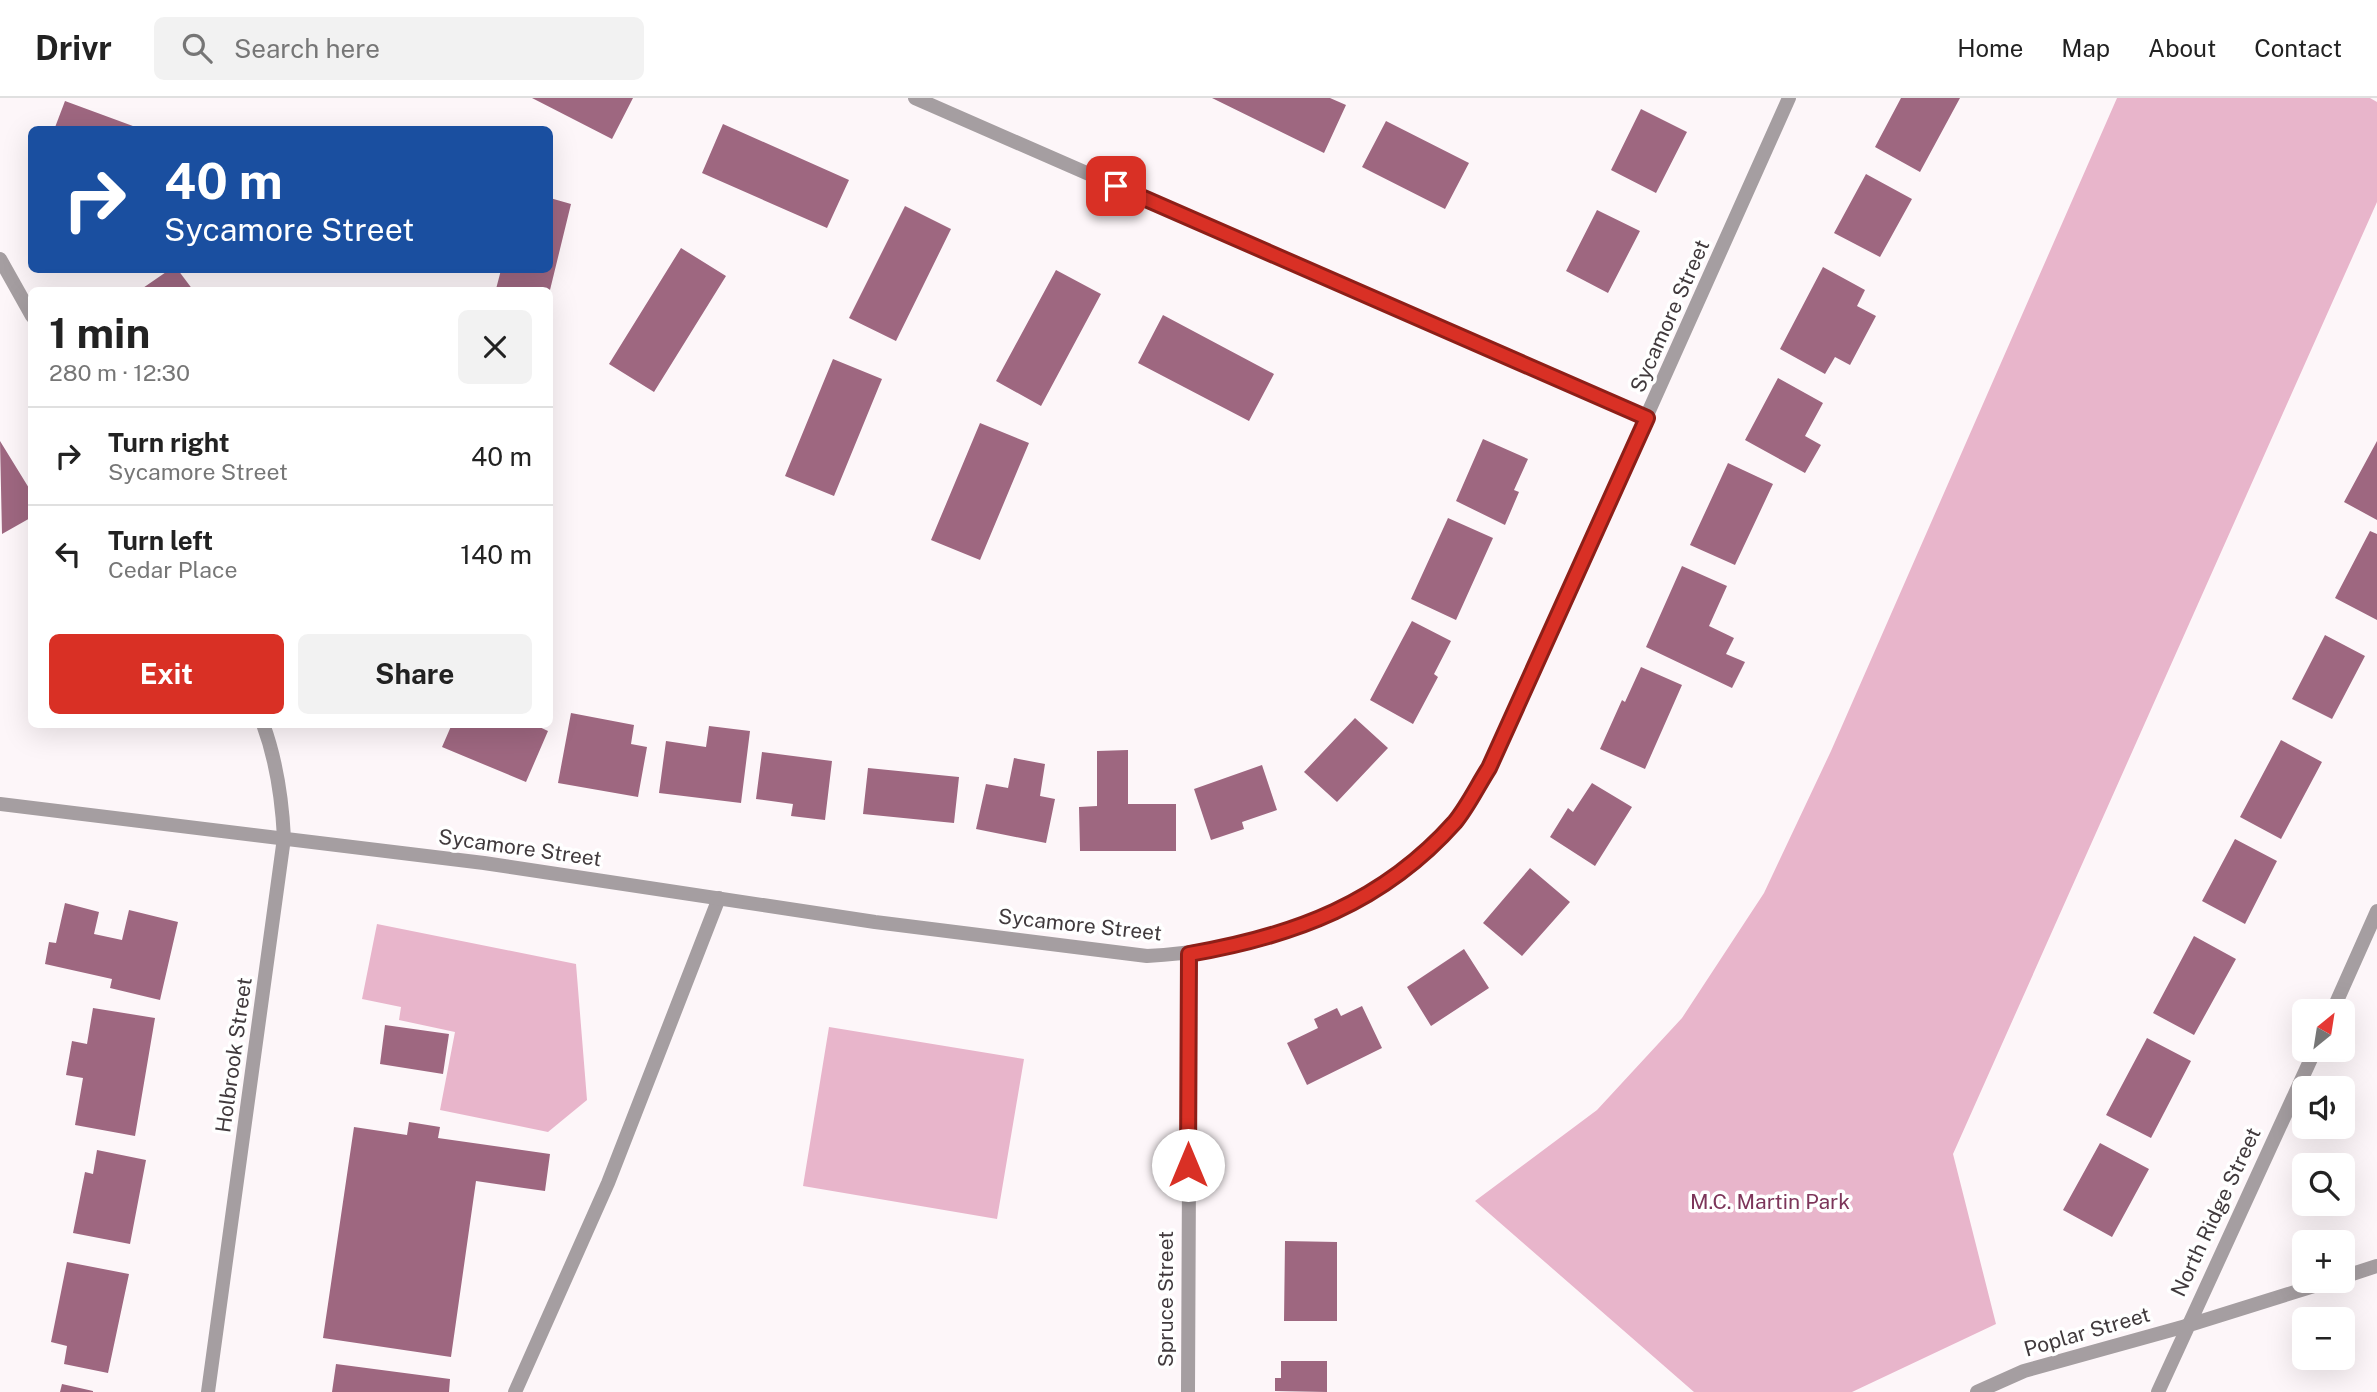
<!DOCTYPE html>
<meta charset="utf-8">
<style>
:root{--surface:#fff;--page:#f2f2f2;--text:#222;--muted:#767676;--line:#e0e0e0;--accent:#d93025}
body{margin:0;font-family:"Public Sans",sans-serif;background:var(--page);color:var(--text);height:100vh;display:flex;flex-direction:column;font-size:26px;white-space:nowrap}
*{box-sizing:border-box;margin:0}
p{font-size:23px;color:var(--muted)}
.icon{flex:none;width:38px;height:38px;fill:none;stroke:currentColor;stroke-width:2;stroke-linecap:round;stroke-linejoin:round}
.map{position:relative;flex:1;overflow:hidden}
.sheet{position:absolute;left:28px;top:189px;width:525px;height:441px;display:flex;flex-direction:column;background:var(--surface);border-radius:10px;box-shadow:0 7px 28px #0002}
.sheet>*{flex:none}
.guide{position:absolute;left:28px;top:28px;width:525px;height:147px;border-radius:10px;box-shadow:0 7px 28px #0002;background:#1a4fa0;color:#fff;overflow:hidden}
.needle{width:46px;rotate:30deg}
.controls{position:absolute;left:2292px;top:901px;display:grid;gap:14px}
.controls a{display:grid;place-items:center;width:63px;height:63px;border-radius:10px;background:var(--surface);box-shadow:0 7px 28px #0002;font-size:35px}
.pin{position:absolute;display:grid;place-items:center;width:60px;height:60px;color:#fff;margin:-30px;border-radius:14px;box-shadow:0 4px 10px #0006}
.me{position:absolute;width:77px;margin:-38px;rotate:0deg;stroke-linejoin:round;filter:drop-shadow(0 0 5px #0008)}
.turn{display:flex;align-items:center;gap:24px;height:147px;padding:0 21px;font-size:32px}
.turn .icon{width:91px;height:91px;stroke-width:2.5}
.turn b{display:block;font-size:49px;line-height:60px}
.round{display:grid;place-items:center;flex:none;width:74px;height:74px;border-radius:10px;background:var(--page)}
.overview{display:flex;align-items:center;justify-content:space-between;height:119px;padding:0 21px}
h1{font-size:42px;font-weight:700;line-height:52px}
.cta{display:flex;gap:14px;margin-top:auto;padding:14px 21px}
.cta a{flex:1;height:80px;border-radius:10px;background:var(--accent);color:#fff;font-size:28px;font-weight:700;line-height:80px;text-align:center}
.cta a+a{background:var(--page);color:var(--text)}
ul{padding:0;list-style:none}
li{display:flex;align-items:center;gap:21px;height:98px;padding:0 21px;border-top:2px solid var(--line)}
li div{flex:1}
li b{display:block;font-size:26px}
li em{font-style:normal}
header{display:flex;align-items:center;gap:42px;box-sizing:border-box;height:98px;padding:0 35px;background:var(--surface);border-bottom:2px solid var(--line)}
header strong{font-size:33px}
nav{display:flex;gap:38px;margin-inline-start:auto;font-size:24px}
.search{width:490px;height:63px;background:var(--page);display:flex;align-items:center;gap:18px;box-sizing:border-box;padding:0 24px;border-radius:10px;color:var(--muted);font-size:26px}
.map>svg:first-child{display:block}
</style>
<header>
<strong>Drivr</strong>
<div class="search"><svg class="icon" aria-label="search" viewBox="0 0 24 24"><circle cx="10" cy="10" r="6"/><path d="M15 15l6 6"/></svg>Search here</div>
<nav><a>Home</a><a>Map</a><a>About</a><a>Contact</a></nav>
</header>
<div class="map">
<svg width="2377" height="1294" viewBox="0 0 2377 1294">
<rect width="100%" height="100%" fill="#fdf6f9"/>
<path fill="#e8b5cb" d="M2117,0H2370L2377,4V104L1953,1056L1996,1226L1852,1294H1694L1475,1103L1597,1012L1682,920L1764,795L1831,653Z
M377,826L576,866L587,1002L548,1034L440,1012L455,934L399,922L401,909L362,901Z
M829,929L1024,961L997,1121L803,1088Z"/>
<path fill="#9e6780" d="M532,0H633L612,41Z
M1212,0H1330L1346,7L1324,55Z
M1901,0H1960L1920,74L1875,49Z
M65,3L141,31V32H54Z
M1641,11L1687,34L1656,95L1611,72Z
M1386,23L1469,65L1445,111L1362,69Z
M723,26L849,82L827,130L702,75Z
M1866,76L1912,101L1880,159L1834,135Z
M550,100L571,106L550,192L496,191L501,172H550Z
M905,108L951,131L896,243L849,220Z
M1597,112L1640,133L1608,195L1566,173Z
M681,150L726,178L654,294L609,266Z
M1823,169L1865,192L1857,208L1876,218L1850,267L1835,259L1825,276L1780,251Z
M169,172H178L193,192H140Z
M1056,172L1101,196L1041,308L996,283Z
M1163,217L1274,276L1249,323L1138,265Z
M833,261L882,281L834,398L785,378Z
M1778,280L1823,305L1805,338L1821,347L1805,375L1745,342Z
M980,325L1029,345L980,462L931,442Z
M1483,341L1528,361L1514,392L1519,394L1505,427L1456,403Z
M0,343L32,395V419L2,436Z
M2377,343V422L2344,404Z
M1728,365L1773,386L1735,467L1690,447Z
M1448,420L1493,440L1456,522L1411,501Z
M2370,433L2377,436V522L2335,500Z
M1682,468L1727,488L1709,528L1734,540L1726,556L1745,564L1732,590L1646,549Z
M1412,523L1451,543L1434,576L1438,579L1413,626L1370,602Z
M2325,537L2365,558L2332,621L2292,601Z
M1641,569L1682,587L1645,671L1600,651L1622,602L1625,604Z
M571,615L634,627L631,646L647,649L638,699L558,685Z
M1355,620L1388,650L1337,704L1304,674Z
M452,626H533L548,633L526,684L442,649Z
M709,628L750,633L741,705L659,695L666,643L706,649Z
M2281,642L2322,664L2281,741L2240,719Z
M1128,652V706H1176V753H1080L1079,709L1097,708V653Z
M762,654L832,663L825,722L791,718L793,706L756,701Z
M1014,660L1045,666L1040,698L1055,701L1046,745L976,731L986,686L1008,690Z
M1262,667L1277,712L1242,724L1244,731L1211,742L1194,691Z
M868,670L959,679L954,725L863,716Z
M1592,685L1632,709L1595,768L1550,739L1568,710L1573,714Z
M2235,741L2277,763L2245,826L2202,803Z
M1530,770L1570,804L1522,858L1483,825Z
M65,805L99,814L94,836L122,842L129,812L178,824L160,902L110,890L112,881L45,866L49,844L56,845Z
M2194,838L2236,861L2194,937L2153,915Z
M1464,851L1489,890L1431,928L1407,889Z
M1362,908L1382,950L1307,987L1287,945L1318,930L1314,921L1337,910L1341,918Z
M93,910L155,920L135,1038L75,1027L83,980L66,977L72,943L87,946Z
M385,927L449,936L443,976L380,966Z
M2147,940L2191,963L2151,1040L2106,1017Z
M409,1024L440,1029L438,1040L550,1056L545,1093L476,1083L451,1259L323,1240L354,1029L407,1037Z
M2100,1045L2149,1071L2112,1139L2063,1112Z
M97,1052L146,1062L130,1146L73,1135L85,1074L93,1076Z
M1285,1143L1337,1144V1223H1284Z
M67,1164L129,1176L108,1275L64,1266L67,1248L51,1244Z
M1281,1263H1327V1294L1275,1293V1280H1281Z
M336,1266L450,1281L449,1294H332Z
M62,1286L93,1293V1294H60Z"/>
<g fill="none" stroke-linecap="round" stroke-linejoin="round">
<path stroke="#a59ea1" stroke-width="14" d="M515,1294L608,1085L719,800"/>
<path stroke="#a59ea1" stroke-width="14" d="M915,0L1647,320
M0,161L32,218
M0,706L484,765L875,824L1147,858C1266,851 1374,815 1455,723C1468,708 1478,687 1489,670L1789,0
M208,1294L284,740C282,700 277,664 263,626
M1188,1294L1190,856
M1977,1294L2024,1273L2186,1228"/>
<path stroke="#a59ea1" stroke-width="14" d="M2332,914L2377,813
M2343,1179L2377,1168
M2186,1228L2330,1183
M2158,1294L2315,952"/>
</g>
<g fill="none" stroke-linecap="round" stroke-linejoin="round">
<g stroke="#8d1f18" stroke-width="18">
<path id="route" d="M1116,88L1647,320L1489,670C1478,687 1468,708 1455,724C1383,805 1294,838 1189,856L1188,1067"/>
</g>
<use href="#route" stroke="#d93025" stroke-width="12"/>
</g>
<g text-anchor="middle" stroke-width="7" stroke-linejoin="round" paint-order="stroke">
<g font-size="21" fill="#413a3d" stroke="#fff">
<text transform="translate(1670 218) rotate(-66)" y="7">Sycamore Street</text>
<text transform="translate(520 750) rotate(8)" y="7">Sycamore Street</text>
<text transform="translate(1080 827) rotate(6)" y="7">Sycamore Street</text>
<text transform="translate(234 957) rotate(-82)" y="7">Holbrook Street</text>
<text transform="translate(2216 1114) rotate(-65)" y="7">North Ridge Street</text>
<text transform="translate(1166 1201) rotate(-90)" y="7">Spruce Street</text>
<text transform="translate(2087 1234) rotate(-16)" y="7">Poplar Street</text>
</g>
<g font-size="21" fill="#7d355a" stroke="#fff">
<text x="1770" y="1111">M.C. Martin Park</text>
</g>
</g>
</svg>
<div class="controls">
<a><svg class="needle" viewBox="-14 -14 28 28"><path d="M0-13l5 13h-10z" fill="#e53935"/><path d="M0 13l5-13h-10z" fill="#767676"/></svg></a>
<a><svg class="icon" aria-label="sound" viewBox="0 0 24 24"><path d="M4 9h4l5-4v14l-5-4H4zM17 9q2 3 0 6"/></svg></a>
<a><svg class="icon" aria-label="search" viewBox="0 0 24 24"><circle cx="10" cy="10" r="6"/><path d="M15 15l6 6"/></svg></a>
<a>+</a>
<a>−</a>
</div>
<div class="pin" style="left:1116px;top:88px;background:#d93025"><svg class="icon" aria-label="arrive" viewBox="0 0 24 24"><path d="M6 21V4h12l-3 4 3 4H6"/></svg></div>
<svg class="me" style="left:1188px;top:1067px" viewBox="-20 -20 40 40"><circle r="19" fill="#fff"/><path d="M0-13L10 11 0 6-10 11z" fill="#d93025"/></svg>
<div class="guide">
<div class="turn"><svg class="icon" aria-label="right" viewBox="0 0 24 24"><path d="M7 20v-9h11M14 6l5 5-5 5"/></svg><div><b>40 m</b>Sycamore Street</div></div>
</div>
<section class="sheet">
<div class="overview"><div><h1>1 min</h1><p>280 m · 12:30</p></div><a class="round"><svg class="icon" aria-label="close" viewBox="0 0 24 24"><path d="M6 6l12 12M18 6L6 18"/></svg></a></div>
<ul>
<li><svg class="icon" aria-label="right" viewBox="0 0 24 24"><path d="M7 20v-9h11M14 6l5 5-5 5"/></svg><div><b>Turn right</b><p>Sycamore Street</p></div><em>40 m</em></li>
<li><svg class="icon" aria-label="left" viewBox="0 0 24 24"><path d="M17 20v-9H6M10 6l-5 5 5 5"/></svg><div><b>Turn left</b><p>Cedar Place</p></div><em>140 m</em></li>
</ul>
<div class="cta"><a>Exit</a><a>Share</a></div>
</section>
</div>
